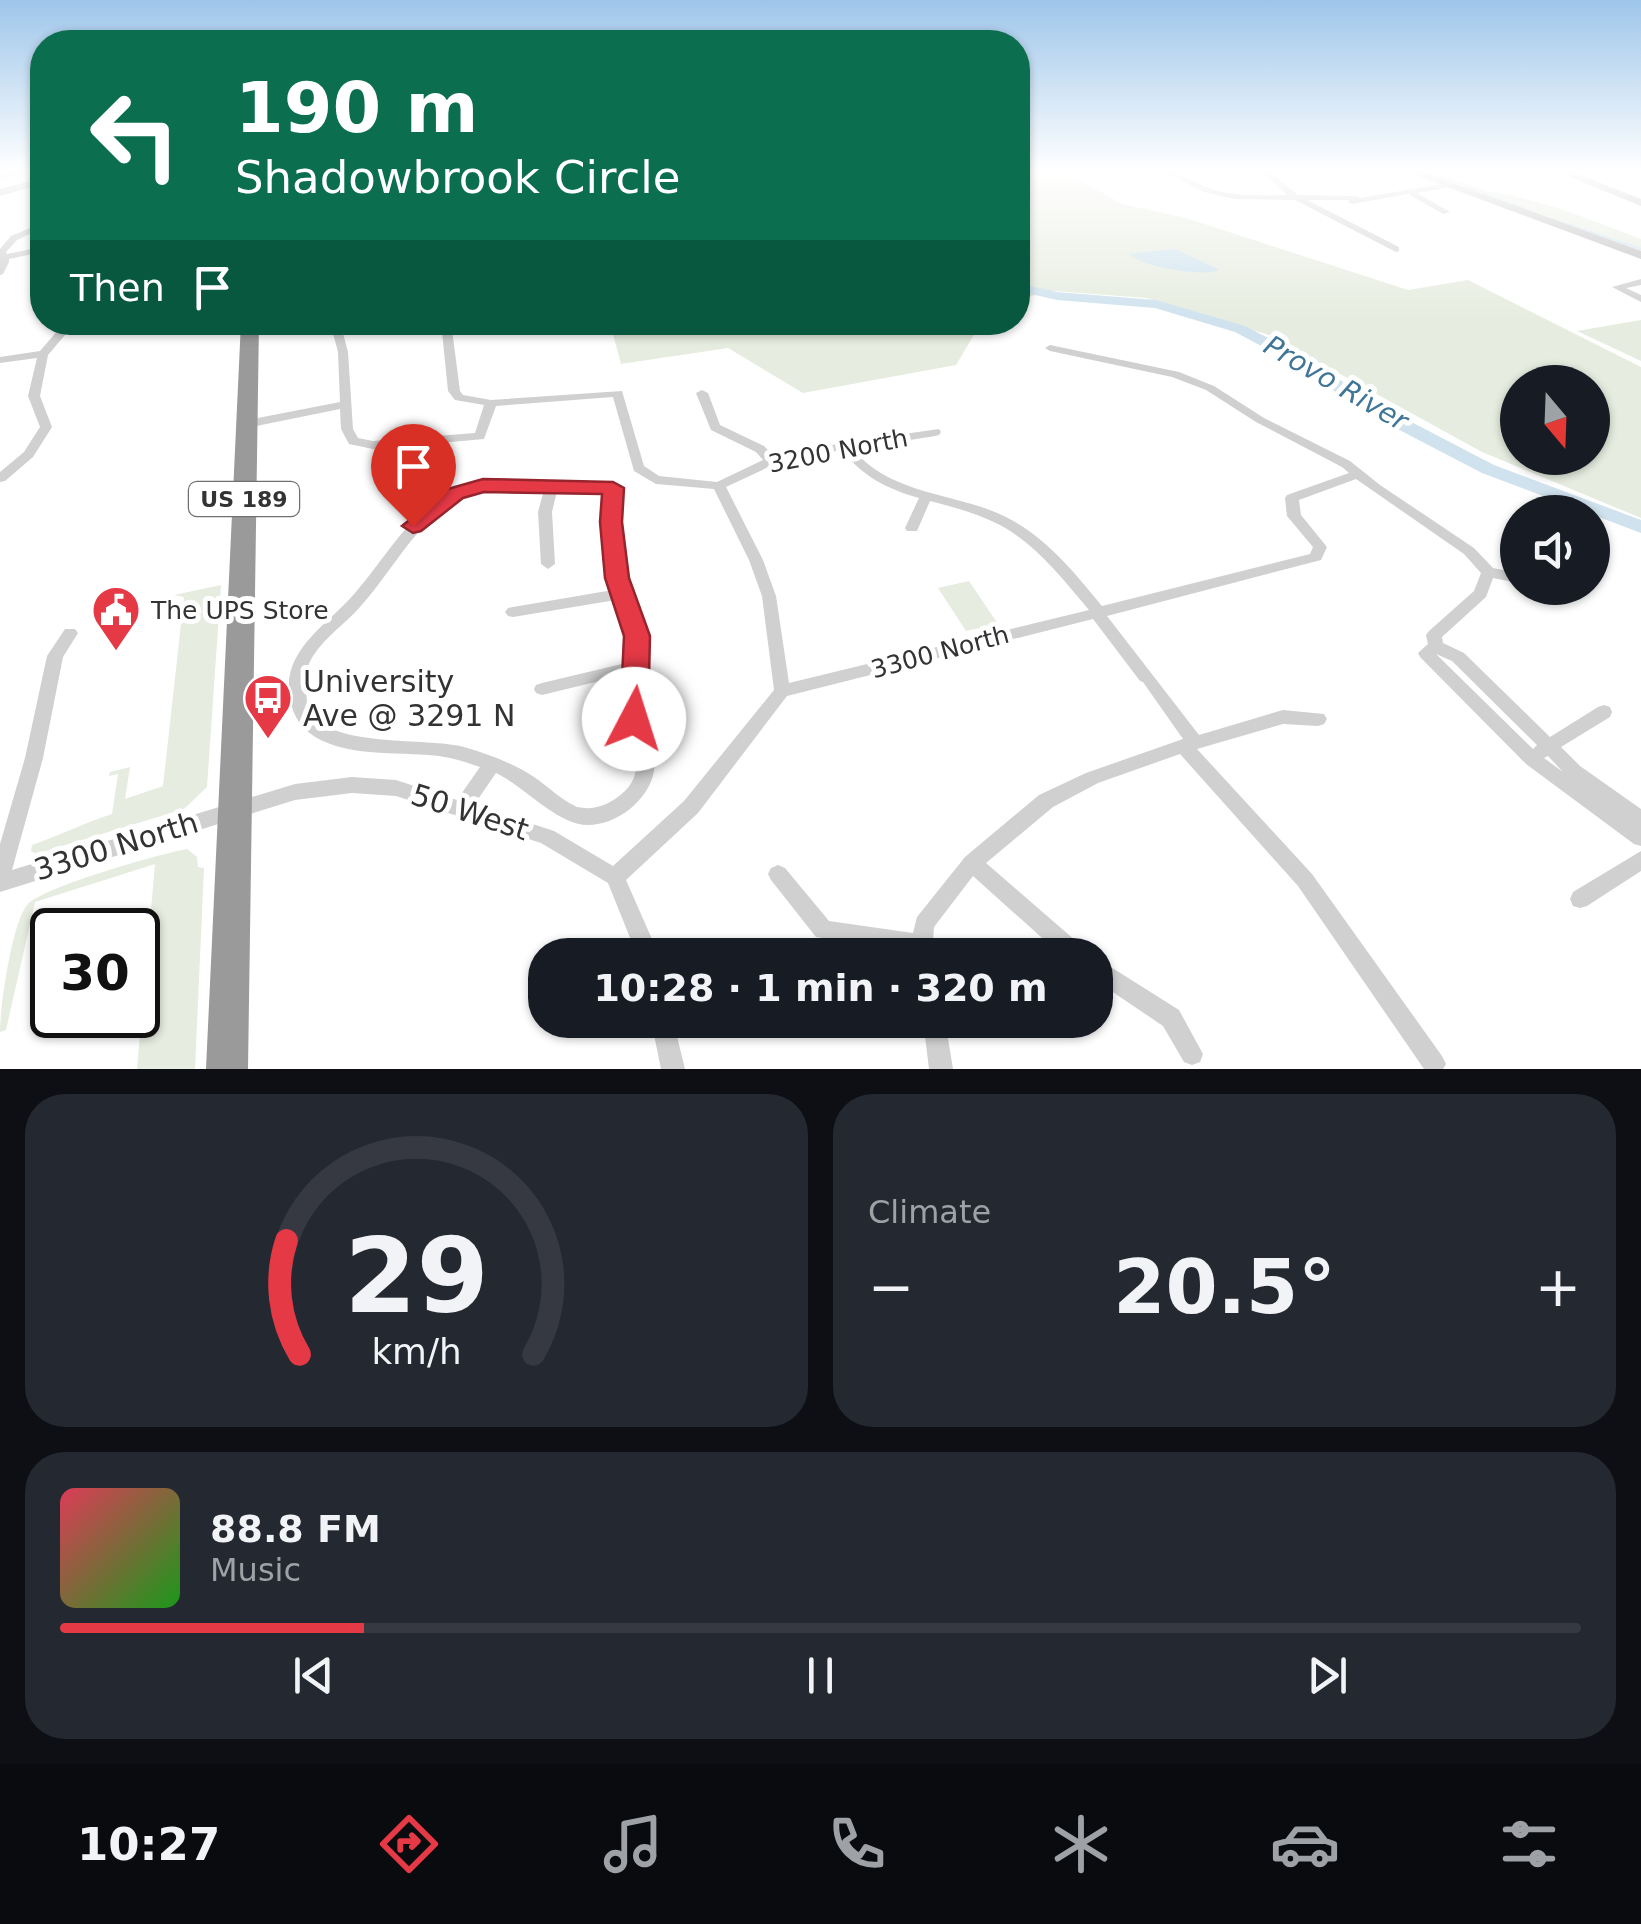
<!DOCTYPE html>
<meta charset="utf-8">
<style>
:root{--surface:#171b24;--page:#242831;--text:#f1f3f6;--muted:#9ea1a6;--line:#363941;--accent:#e63946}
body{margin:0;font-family:"DejaVu Sans",sans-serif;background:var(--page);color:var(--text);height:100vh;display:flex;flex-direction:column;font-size:38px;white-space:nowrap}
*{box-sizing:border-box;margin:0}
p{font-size:32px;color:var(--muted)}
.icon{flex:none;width:55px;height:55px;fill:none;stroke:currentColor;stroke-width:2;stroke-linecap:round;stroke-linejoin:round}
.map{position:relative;height:1069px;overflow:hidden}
.panel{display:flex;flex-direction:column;gap:25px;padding:25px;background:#0d0f14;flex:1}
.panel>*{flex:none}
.top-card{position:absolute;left:30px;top:30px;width:1000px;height:305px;border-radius:40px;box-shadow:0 2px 8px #0004;background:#0b6e4f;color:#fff;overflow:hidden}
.needle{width:65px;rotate:161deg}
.fabs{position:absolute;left:1500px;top:365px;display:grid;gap:20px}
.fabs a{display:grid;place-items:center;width:110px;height:110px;border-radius:50%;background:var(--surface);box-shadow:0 2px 8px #0004;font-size:50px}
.speed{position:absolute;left:30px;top:908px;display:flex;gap:20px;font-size:50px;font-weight:700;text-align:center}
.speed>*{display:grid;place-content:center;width:130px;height:130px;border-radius:50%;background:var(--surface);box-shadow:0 2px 8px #0004;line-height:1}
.speed .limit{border:5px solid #111;border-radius:15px;background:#fff;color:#111}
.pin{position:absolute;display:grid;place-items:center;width:85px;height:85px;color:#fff;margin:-102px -42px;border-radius:50% 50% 50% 0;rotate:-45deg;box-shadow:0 0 10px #0007}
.pin .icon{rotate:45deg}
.me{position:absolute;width:110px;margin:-55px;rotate:5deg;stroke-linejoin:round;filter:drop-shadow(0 0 8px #0008)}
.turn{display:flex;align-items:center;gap:35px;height:210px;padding:0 40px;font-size:45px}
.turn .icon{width:130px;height:130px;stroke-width:2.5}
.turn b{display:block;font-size:70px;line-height:85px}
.then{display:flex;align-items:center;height:95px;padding:0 40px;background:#0003;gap:20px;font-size:38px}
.big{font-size:75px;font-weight:800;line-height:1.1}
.panel .card{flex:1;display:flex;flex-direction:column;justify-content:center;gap:15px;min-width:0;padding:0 35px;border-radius:40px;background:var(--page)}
.panel .dial{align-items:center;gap:0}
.dial svg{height:260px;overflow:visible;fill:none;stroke:var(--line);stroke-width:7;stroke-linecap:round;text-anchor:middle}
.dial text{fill:var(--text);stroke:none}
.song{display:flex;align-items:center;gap:30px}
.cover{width:120px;height:120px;border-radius:15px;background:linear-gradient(135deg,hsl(350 70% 55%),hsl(120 70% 35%))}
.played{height:10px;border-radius:5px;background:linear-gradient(90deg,var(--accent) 20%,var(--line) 20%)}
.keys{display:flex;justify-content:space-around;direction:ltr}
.heat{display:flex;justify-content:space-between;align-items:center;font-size:55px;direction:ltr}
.panel .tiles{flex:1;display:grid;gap:25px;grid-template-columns:1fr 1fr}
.card:last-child{grid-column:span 2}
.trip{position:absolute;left:528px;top:938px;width:585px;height:100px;border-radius:40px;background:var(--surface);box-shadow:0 2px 8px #0004;font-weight:800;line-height:100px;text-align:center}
.tabs{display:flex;height:160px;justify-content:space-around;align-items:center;background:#090b0e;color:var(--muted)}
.tabs .icon{width:70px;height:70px}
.tabs .active{color:var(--accent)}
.tabs b{font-size:45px;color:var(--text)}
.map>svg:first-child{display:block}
</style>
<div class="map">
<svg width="1641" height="1069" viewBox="0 0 1641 1069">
<rect width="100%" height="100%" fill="#fff"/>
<path fill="#e6ecdf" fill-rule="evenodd" d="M1018,172H1066L1122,204L1186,218L1408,290L1468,280L1641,367V518L1482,452L1269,335L1147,298L1054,291L1018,299ZM1518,382H1592V458H1518Z
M1416,172C1447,172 1469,188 1499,193C1548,202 1594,221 1641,239V253Z
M1641,320V361L1577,331Z
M610,323H981L956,365L803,393L728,348L621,364Z
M969,581L998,624L966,631L938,588Z
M221,585L207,787L184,809L36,854L31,851L32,845C60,835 84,823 112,814L118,774L109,776L110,772L130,767L125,799L163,786L184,597L174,595Z
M187,849L197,857L198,867L204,868L195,1069H137L155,864L35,902L6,1030L0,1032C0,1006 12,923 27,905C42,887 160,854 187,849Z"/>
<path fill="#cfe2ee" d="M1175,249L1218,269L1217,271C1197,276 1143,267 1129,254Z"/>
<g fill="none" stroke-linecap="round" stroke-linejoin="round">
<path stroke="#cfe2ee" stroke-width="2.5" d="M1431,172L1532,212
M1551,219L1641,249"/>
<path fill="#cfe2ee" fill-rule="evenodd" d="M1018,283L1057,292L1156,300L1245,326L1309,359L1373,402L1494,465L1641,520V533L1482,473L1361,410L1297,365L1235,332L1155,308L1057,300L1018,291Z"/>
<path fill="#d0d0d0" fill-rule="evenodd" d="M13,172H25L0,180V176Z
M1164,172C1182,172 1195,183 1211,189C1236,197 1261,195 1287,195L1262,172H1270L1298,195L1357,196L1361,198L1447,183L1451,185L1450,187L1417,193L1450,212L1443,214L1408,194L1352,204L1348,202L1349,200H1307L1399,247V251L1396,252L1295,200L1234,199L1204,192Z
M42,223V228L17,240L6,252L7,254L42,247V252L9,259V262L3,274L0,275V249L11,236Z
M1641,279V285L1626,288L1641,295V302L1612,287Z
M65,322H76L48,355L40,396L52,427L33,457L5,481L0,482V472L24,452L40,427L28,396L37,358L0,363V357L40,351Z
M330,322H340L348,352L353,429L358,438L373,441L475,433L484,405L455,400L448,391L441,322H451L460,391L463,395L491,400L622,391L644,466L659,476L717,482L763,460L756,452L711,430L696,393L702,390L708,393L720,425L764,446L774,456L837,444L843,440L848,442L939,429L941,432L939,435L935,436L853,449C891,496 956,492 1006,517C1046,537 1075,573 1102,606L1310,554L1313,547L1287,516L1285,498L1287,495L1349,473L1342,467L1256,422L1206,390L1172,377L1050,351L1045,348L1050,345L1179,372L1214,386L1264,418L1350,461L1380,485L1474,548L1493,568L1518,573V583L1493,578L1486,597L1442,637L1443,643L1464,653L1550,737L1598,707L1604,705L1610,707L1612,712L1610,717L1561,747L1580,766L1641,809V846L1634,844L1526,764L1420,657L1418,653L1428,644L1426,635L1429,631L1474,591L1481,573L1464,554L1356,479L1299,500L1301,515L1327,547L1321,560L1107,616L1199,735L1283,710L1324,714L1327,719L1324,724L1318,726L1283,724L1197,749L1312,874L1442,1056L1446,1064L1443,1069H1424L1298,886L1180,754L1098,783L1053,807L986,863L1084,948L1088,955H1061L973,876L934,927L932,955H910L911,952L816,937L771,880L768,874L771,868L778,865L785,868L829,921L913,933L917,917L965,857L1039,795L1086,773L1183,739L1143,682L1140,681L1093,619L787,696L698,813L626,880L659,955H637L608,883L541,843L396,796L352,793L295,800L0,892V844L25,758L47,656L65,629H75L78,633L63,657L43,758L12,870L295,784L352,777L396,780L457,800L480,767C463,761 446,756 428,755C390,752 331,757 303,727C294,717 290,704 289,692C285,647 330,623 355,593C397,544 412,503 478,482L613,484L619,488C618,523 618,560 628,594C633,609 642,622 645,637C650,662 640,686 642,712C643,732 657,750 654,771C649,800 617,825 588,825C557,825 524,786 496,773L474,805L554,831L613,866L684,801L774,690L762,596L749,560L714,489L656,484L634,471L613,397L496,406L484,439L373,449L349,444L341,429L340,409L247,428L243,427L241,424L243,421L340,402L338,352ZM842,450C862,476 887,489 919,498L905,528L907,531H917L930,501C953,507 976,513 998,524C1035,543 1062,578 1089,610L789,683L776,596L763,560L726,487L775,464L797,458ZM484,489L544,490L538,512L541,564L548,569L555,564L552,512L557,491L606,492V541L613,590L513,607L508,608L505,612L508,616L513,617L616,600L629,636L630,662L542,683L536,685L534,689L536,693L542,695L628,674C626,688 624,701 625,714C628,747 653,774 615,799C603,807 591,810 577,807C561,800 549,787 534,777C513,763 488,754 464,747C425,737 336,748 312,714C307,708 307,700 306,692C304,680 306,667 313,656C325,637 345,624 360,607C402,560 419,510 484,489ZM1436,654L1452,661L1537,745L1533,749ZM1548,756L1563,772L1544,758Z
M1641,851V871L1587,906L1580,908L1573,906L1570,899L1573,892Z
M1095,957L1179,1010L1203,1054L1200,1062L1192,1065L1184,1062L1163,1026L1095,980Z
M651,1020H673L685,1069H661Z
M923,1020H945L953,1069H929Z"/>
<path fill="#bdbdbd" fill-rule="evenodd" d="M1407,172H1422L1641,251V259Z
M1558,172H1573L1641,199V206Z
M42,178V184L0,196V189Z"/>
<path fill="#9a9a9a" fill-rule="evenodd" d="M241,322H259L248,1069H206Z"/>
</g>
<linearGradient id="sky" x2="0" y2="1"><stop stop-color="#9ec6ea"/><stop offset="0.53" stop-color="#fff"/><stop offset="1" stop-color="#fff" stop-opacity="0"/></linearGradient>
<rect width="1641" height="322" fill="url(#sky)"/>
<path fill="#e63946" stroke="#96252e" stroke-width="2.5" d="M483,479L613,482L624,488L622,522L629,578L650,636L648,719L644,727L634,730L624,727L620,719L624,636L605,578L600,522L602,494L484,492L463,498L421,531L413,533L402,526L448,489Z"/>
<defs>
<g id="civic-pin" transform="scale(2.5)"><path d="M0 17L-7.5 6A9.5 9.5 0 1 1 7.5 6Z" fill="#e63946" stroke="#fff"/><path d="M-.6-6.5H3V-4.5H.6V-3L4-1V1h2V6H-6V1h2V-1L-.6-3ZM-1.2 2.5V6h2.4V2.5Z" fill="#fff"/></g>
<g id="bus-pin" transform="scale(2.5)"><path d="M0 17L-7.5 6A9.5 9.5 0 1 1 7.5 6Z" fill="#e63946" stroke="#fff"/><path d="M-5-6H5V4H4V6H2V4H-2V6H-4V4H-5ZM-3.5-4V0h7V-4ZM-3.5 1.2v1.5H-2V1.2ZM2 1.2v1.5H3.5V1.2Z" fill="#fff"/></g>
</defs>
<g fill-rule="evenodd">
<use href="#civic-pin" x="116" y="610"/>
<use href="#bus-pin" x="268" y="698"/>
</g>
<g text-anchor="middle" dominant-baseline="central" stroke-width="10" stroke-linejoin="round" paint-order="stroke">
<rect fill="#fff" stroke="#707070" stroke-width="2.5" x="189" y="482" width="110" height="34" rx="8"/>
<g font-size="22" font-weight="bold" fill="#333">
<text x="244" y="499">US 189</text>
</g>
<g font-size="25" fill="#333" stroke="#fff">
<text transform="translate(838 451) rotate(-11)">3200 North</text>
<text transform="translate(940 652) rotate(-15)">3300 North</text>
</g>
<g font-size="25" fill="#333" stroke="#fff" text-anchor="start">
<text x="151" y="610">The UPS Store</text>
</g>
<g font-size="28" font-style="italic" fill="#3f7597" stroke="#fff">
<text transform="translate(1336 383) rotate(30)">Provo River</text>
</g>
<g font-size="30" fill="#333" stroke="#fff" text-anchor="start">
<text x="303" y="681">University<tspan x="303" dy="34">Ave @ 3291 N</tspan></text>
</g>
<g font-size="30" fill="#333" stroke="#fff">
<text transform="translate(470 812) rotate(18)">50 West</text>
<text transform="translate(116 846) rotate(-17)">3300 North</text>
</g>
</g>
</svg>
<div class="fabs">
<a><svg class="needle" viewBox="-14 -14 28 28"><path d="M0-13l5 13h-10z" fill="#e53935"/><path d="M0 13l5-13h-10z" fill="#9ea1a6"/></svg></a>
<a><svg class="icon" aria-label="sound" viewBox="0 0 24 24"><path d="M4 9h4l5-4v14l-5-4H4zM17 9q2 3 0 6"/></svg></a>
</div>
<div class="speed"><div class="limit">30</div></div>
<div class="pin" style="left:413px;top:526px;background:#d93025"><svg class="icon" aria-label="arrive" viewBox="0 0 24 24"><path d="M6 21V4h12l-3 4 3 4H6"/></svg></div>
<svg class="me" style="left:634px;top:719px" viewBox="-20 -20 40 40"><circle r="19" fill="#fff"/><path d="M0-13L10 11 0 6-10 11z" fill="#e63946"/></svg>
<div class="trip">10:28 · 1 min · 320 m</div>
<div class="top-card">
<div class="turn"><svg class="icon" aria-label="left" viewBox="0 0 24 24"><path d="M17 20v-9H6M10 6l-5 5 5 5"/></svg><div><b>190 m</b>Shadowbrook Circle</div></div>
<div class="then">Then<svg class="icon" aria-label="arrive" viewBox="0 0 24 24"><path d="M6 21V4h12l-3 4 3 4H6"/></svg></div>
</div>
</div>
<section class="panel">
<div class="tiles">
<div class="card dial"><svg viewBox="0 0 100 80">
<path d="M14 69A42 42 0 1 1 86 69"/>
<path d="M14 69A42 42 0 0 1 10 34" stroke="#e63946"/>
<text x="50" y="56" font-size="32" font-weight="700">29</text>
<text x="50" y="72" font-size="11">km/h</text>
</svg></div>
<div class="card"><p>Climate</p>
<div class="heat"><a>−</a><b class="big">20.5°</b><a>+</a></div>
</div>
<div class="card">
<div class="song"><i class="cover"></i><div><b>88.8 FM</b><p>Music</p></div></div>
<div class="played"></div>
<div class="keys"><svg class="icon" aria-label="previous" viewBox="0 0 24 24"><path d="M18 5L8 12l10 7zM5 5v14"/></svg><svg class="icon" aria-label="pause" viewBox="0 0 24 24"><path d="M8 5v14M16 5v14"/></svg><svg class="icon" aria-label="next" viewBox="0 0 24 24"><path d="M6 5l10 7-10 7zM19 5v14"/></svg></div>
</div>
</div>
</section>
<nav class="tabs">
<b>10:27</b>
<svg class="icon active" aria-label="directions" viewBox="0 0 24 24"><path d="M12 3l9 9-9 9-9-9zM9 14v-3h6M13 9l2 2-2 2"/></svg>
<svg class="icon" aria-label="music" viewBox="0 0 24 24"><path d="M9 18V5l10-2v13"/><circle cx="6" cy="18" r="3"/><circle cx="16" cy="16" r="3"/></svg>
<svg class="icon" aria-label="phone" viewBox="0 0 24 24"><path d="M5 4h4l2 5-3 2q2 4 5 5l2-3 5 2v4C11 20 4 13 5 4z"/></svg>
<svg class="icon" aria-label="climate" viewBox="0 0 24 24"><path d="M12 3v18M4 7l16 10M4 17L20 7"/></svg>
<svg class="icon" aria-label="car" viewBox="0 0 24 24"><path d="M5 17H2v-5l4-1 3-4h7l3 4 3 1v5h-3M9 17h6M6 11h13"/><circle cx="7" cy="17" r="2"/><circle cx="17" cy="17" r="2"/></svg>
<svg class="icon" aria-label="filters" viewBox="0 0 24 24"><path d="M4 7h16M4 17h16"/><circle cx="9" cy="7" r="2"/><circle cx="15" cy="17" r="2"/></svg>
</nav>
